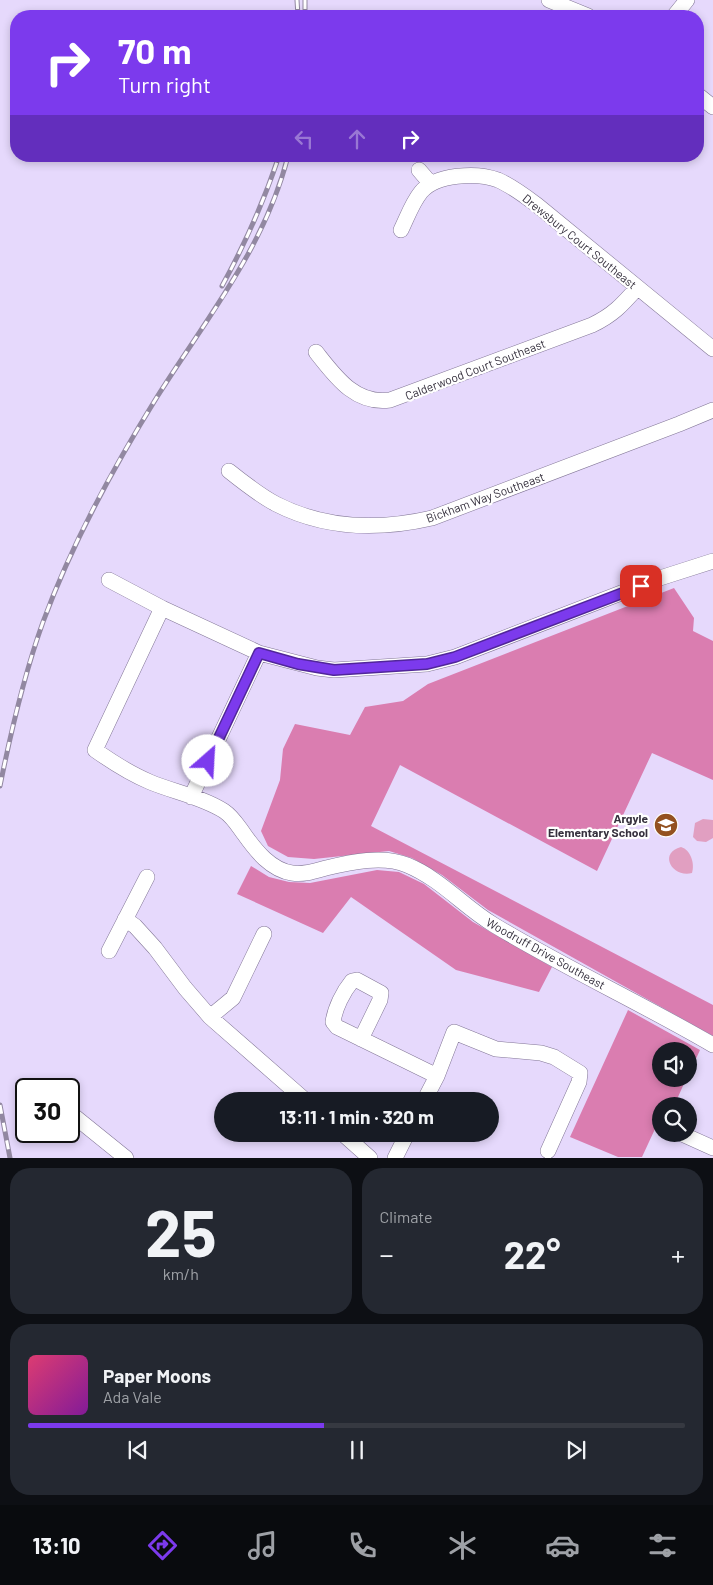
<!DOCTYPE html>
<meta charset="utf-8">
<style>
:root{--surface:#171b24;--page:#242831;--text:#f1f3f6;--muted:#9ea1a6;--line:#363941;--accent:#7c3aed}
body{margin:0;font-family:Barlow,sans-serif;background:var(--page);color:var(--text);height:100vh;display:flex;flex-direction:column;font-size:19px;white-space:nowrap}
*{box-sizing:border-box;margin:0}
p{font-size:16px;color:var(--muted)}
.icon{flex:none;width:28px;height:28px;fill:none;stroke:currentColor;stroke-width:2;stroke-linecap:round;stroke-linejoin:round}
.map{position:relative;height:1158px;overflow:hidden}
.sheet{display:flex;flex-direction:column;gap:10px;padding:10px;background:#0d0f14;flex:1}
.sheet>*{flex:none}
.banner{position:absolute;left:10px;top:10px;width:694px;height:152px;border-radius:20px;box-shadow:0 2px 8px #0003;background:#7c3aed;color:#fff;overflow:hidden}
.tools{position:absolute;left:652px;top:1042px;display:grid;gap:10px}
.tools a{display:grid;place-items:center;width:45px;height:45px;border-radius:50%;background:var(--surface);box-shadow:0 2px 8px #0003;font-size:25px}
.speed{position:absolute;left:15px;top:1078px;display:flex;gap:10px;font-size:25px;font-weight:700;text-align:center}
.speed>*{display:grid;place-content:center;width:65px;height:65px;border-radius:50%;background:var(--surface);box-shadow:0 2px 8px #0003;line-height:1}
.speed .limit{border:2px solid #111;border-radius:8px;background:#fff;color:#111}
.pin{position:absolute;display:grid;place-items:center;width:42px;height:42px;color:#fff;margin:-21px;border-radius:10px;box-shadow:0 2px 8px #0006}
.me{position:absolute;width:55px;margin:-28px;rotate:26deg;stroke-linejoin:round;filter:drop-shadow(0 0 4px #0008)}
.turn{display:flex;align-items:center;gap:18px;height:105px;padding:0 25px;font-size:22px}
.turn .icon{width:65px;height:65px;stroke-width:2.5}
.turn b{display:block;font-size:35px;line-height:42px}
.lanes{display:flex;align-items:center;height:48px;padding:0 25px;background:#0003;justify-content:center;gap:25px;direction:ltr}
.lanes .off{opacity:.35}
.big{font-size:38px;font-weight:700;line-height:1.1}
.sheet .tile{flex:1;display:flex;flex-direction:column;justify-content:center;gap:8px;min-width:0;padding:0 18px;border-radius:20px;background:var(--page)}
.sheet .dial{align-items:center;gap:0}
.dial b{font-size:65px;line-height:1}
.song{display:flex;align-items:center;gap:15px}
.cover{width:60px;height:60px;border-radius:8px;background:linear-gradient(135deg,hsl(340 70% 55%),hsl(290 70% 35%))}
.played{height:5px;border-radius:2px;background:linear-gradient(90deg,var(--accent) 45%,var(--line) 45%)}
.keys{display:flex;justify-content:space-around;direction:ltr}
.heat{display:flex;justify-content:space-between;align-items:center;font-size:28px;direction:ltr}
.sheet .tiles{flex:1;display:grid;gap:10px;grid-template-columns:1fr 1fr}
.tile:last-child{grid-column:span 2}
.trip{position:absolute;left:214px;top:1092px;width:285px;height:50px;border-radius:25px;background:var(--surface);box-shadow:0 2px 8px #0003;font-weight:700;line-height:50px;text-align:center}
.tabs{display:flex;height:80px;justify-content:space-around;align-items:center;background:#090b0e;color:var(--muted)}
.tabs .icon{width:35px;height:35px}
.tabs .on{color:var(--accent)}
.tabs b{font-size:22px;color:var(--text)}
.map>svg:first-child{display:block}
</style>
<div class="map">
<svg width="713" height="1158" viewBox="0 0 713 1158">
<rect width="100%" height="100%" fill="#e6d9fc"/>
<path fill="#e19fc1" d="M703,819L713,820V838L706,842L697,841L693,837L695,823Z
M681,847C691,850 695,864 692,873C672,878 658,853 681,847Z"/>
<path fill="#da7db0" d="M674,588L694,618L693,631L713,641V780L652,753L597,871L400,765L371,826L713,1005V1036L488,910L442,875L412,858L389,851L314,859L288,857L268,846L261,831L280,780L283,749L295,724L350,735L365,707L403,701L428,684Z
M251,866L269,877L289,882L310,883L377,870L399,872L424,884L473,922L552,967L539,992L456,970L351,897L323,933L237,894Z
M628,1010L700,1050L689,1074V1051H661V1079H686L674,1106H661V1116L642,1157H618L570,1137Z"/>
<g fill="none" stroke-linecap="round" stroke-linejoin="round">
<g stroke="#837797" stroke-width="16">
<path id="minor" d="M549,0L588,16
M674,16L687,0
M698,95L713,107
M419,170L431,184
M401,230C407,218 412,203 421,192C436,174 477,172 498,180C512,186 525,196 537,205L713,349
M316,352C335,376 355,405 390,400L592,325C613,315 622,305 637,288
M229,471C244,483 259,495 276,504C325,529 380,530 432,518L679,424L713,410
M713,561L660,578L455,657L427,664L334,670L317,668L259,653L162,608L95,750C112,762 131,774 150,782C174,792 202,797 224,811C233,817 238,826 244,834C256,851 271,870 292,873C304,875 315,871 326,868C351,862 383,855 407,865C441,879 464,907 494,925C565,968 641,1003 713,1045
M109,580L162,608
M191,797L259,653
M125,919L135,926L155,948L185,988L210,1017L306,1101
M109,951L147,877
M210,1017L233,998L264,934
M361,1039L380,1000L381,993L357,980L352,981C343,992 335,1008 333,1022L337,1027L437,1076
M424,1101L437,1076L454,1032L496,1049L541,1053L554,1057L580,1073L579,1082L548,1151
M69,1112L126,1158
M343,1134L370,1158
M682,1134L713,1148
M395,1158L407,1134"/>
</g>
<use href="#minor" stroke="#fff" stroke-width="15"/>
<g stroke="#9288a1" stroke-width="5">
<path id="rail" d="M297,0L298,16
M305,0V16
M222,286C245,244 264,201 279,156
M0,786C11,731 24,675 43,622C72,543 113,468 157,397C206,319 265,247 288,156
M0,1105L10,1158"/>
</g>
<use href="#rail" stroke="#fff" stroke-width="3" stroke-dasharray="9" stroke-linecap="butt"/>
</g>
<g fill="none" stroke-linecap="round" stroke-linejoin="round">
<g stroke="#51269a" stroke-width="12">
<path id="route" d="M208,761L259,653L298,664L334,670L427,664L455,657L641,586"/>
</g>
<use href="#route" stroke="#7c3aed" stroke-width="9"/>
</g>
<defs>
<g id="school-disc" transform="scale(1.25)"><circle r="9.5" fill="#935120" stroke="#fff"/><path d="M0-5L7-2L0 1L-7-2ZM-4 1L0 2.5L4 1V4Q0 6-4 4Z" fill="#fff"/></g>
</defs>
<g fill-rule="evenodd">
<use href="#school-disc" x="666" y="825"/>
</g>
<g text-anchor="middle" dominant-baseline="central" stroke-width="4.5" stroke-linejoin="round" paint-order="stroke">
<g font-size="12" fill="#35303d" stroke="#fff">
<text transform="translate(580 241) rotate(39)">Drewsbury Court Southeast</text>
<text transform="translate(475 369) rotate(-21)">Calderwood Court Southeast</text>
<text transform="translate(485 497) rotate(-20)">Bickham Way Southeast</text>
<text transform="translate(546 953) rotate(29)">Woodruff Drive Southeast</text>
</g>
<g font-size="12" font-weight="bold" fill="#35303d" stroke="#fff" text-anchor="end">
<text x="648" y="818">Argyle<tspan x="648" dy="14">Elementary School</tspan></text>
</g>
</g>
</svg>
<div class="tools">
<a><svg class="icon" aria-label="sound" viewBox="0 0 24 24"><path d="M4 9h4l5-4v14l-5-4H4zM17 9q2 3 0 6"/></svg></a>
<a><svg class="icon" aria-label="search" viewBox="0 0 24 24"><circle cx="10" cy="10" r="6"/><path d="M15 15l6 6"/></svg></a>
</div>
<div class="speed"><div class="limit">30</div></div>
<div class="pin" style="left:641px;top:586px;background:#d93025"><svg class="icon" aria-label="arrive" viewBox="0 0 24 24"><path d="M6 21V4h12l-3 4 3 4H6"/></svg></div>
<svg class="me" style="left:208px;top:761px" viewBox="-20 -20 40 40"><circle r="19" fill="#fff"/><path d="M0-13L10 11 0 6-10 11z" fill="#7c3aed"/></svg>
<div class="trip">13:11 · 1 min · 320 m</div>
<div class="banner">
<div class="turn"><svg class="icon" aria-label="right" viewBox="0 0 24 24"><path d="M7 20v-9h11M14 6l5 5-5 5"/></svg><div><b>70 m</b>Turn right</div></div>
<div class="lanes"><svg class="icon off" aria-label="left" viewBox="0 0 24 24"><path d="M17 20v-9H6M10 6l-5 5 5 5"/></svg><svg class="icon off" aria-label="ahead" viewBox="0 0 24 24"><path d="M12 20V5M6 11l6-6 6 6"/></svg><svg class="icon" aria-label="right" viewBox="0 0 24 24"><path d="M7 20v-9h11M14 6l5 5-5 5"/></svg></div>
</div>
</div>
<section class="sheet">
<div class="tiles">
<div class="tile dial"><b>25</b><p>km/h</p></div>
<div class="tile"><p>Climate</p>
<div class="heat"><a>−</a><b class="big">22°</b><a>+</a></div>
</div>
<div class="tile">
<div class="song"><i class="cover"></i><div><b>Paper Moons</b><p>Ada Vale</p></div></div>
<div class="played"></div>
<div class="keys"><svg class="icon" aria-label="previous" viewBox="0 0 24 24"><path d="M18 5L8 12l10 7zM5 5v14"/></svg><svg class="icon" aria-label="pause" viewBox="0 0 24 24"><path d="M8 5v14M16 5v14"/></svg><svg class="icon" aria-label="next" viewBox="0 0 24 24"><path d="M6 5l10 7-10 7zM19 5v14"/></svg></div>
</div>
</div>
</section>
<nav class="tabs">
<b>13:10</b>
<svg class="icon on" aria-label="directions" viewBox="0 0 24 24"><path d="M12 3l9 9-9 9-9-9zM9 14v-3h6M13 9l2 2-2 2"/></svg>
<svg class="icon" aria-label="music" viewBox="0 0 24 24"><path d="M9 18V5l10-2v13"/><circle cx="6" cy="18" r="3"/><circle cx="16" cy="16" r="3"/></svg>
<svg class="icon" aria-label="phone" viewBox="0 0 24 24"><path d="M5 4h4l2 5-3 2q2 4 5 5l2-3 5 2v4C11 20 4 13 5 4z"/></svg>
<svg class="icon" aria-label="climate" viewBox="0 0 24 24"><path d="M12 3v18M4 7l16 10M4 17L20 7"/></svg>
<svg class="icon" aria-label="car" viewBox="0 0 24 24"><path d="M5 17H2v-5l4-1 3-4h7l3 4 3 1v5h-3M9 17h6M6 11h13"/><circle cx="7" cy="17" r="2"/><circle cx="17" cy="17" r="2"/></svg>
<svg class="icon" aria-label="filters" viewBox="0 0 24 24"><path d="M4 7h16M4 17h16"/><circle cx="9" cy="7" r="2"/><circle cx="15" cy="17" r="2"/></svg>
</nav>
